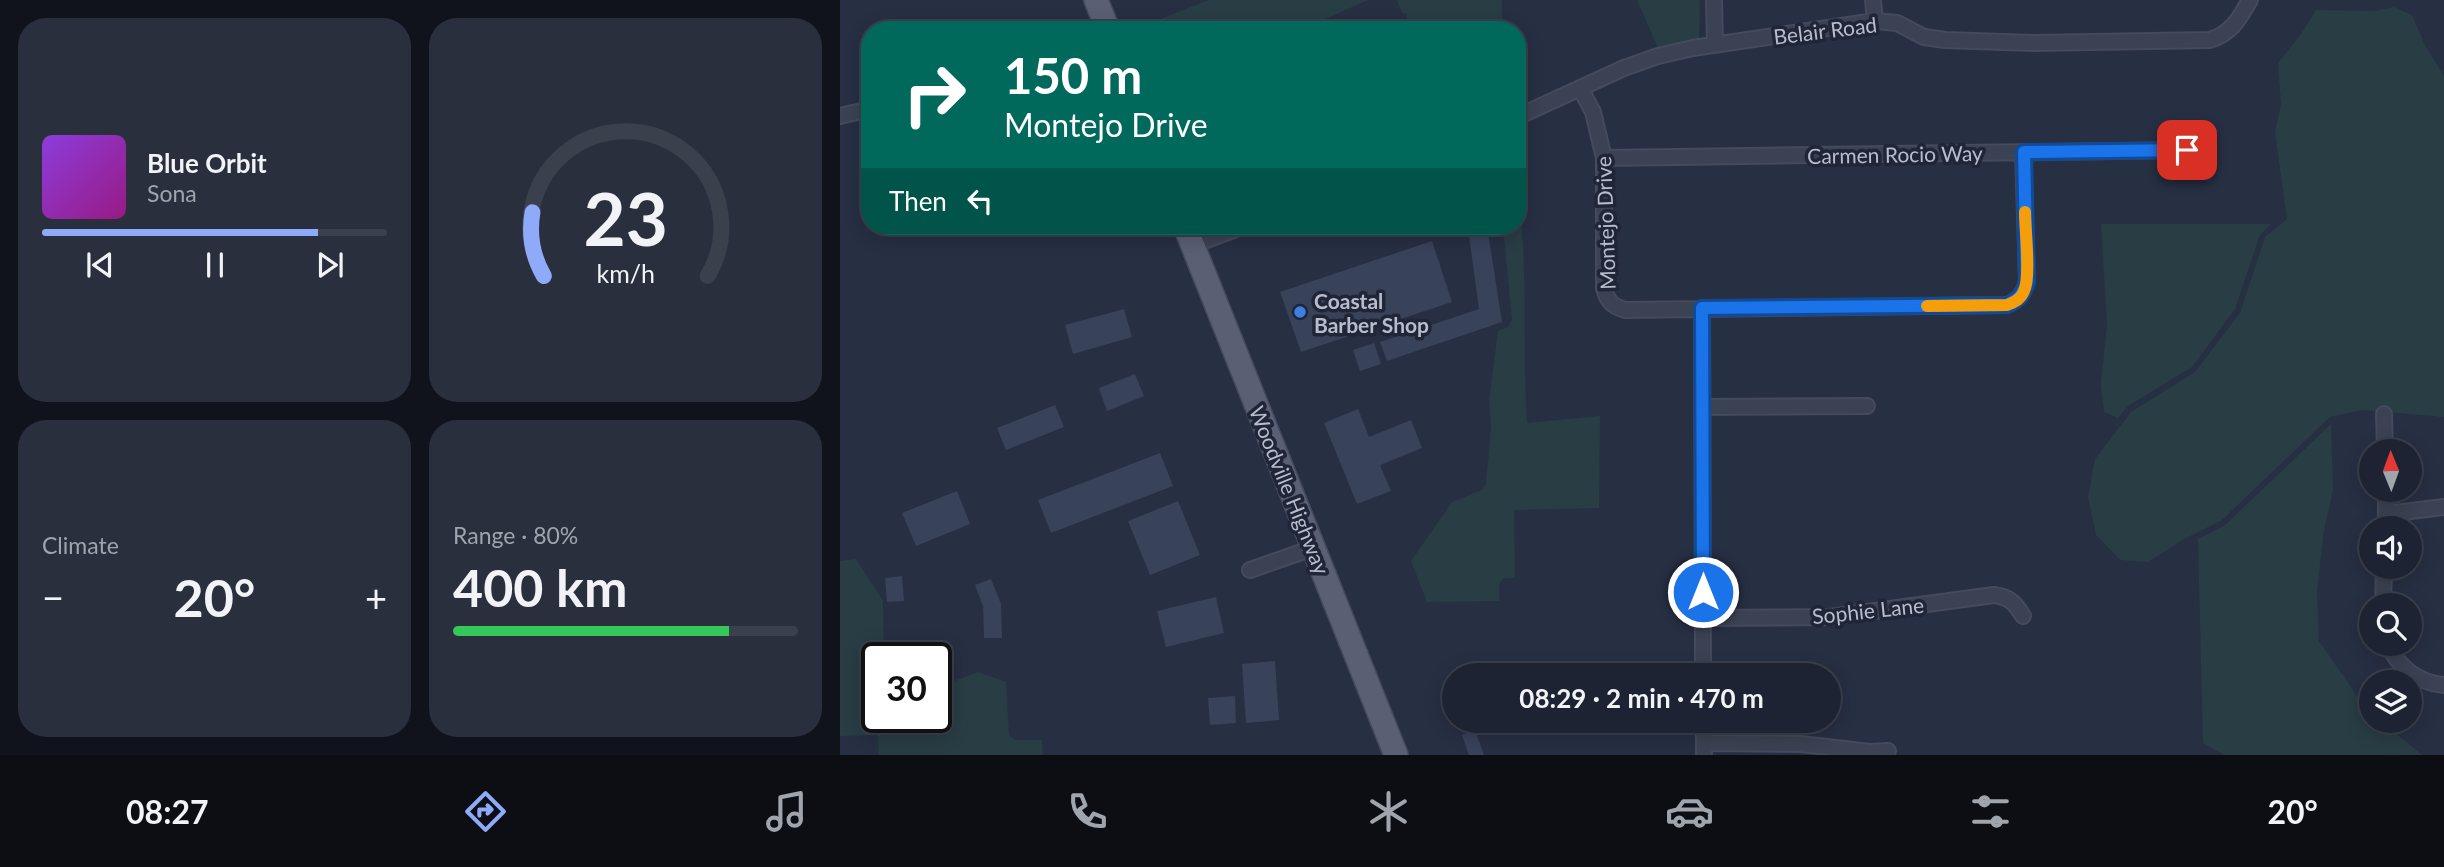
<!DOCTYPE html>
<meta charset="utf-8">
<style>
:root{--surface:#1d2332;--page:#2a2f3e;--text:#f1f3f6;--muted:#a0a4ac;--line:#3b404d;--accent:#90aafa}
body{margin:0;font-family:Lato,sans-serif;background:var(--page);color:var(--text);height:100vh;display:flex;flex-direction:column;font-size:26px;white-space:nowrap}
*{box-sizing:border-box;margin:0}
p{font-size:23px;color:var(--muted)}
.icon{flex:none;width:38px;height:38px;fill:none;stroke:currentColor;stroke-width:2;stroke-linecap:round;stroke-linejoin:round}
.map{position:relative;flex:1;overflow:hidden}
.drawer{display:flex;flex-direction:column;gap:18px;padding:18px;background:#10131c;width:840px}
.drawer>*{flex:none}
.top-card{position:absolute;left:21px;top:21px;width:665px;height:214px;border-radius:28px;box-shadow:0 4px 18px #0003,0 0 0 2px var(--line);background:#00695c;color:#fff;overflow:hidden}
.needle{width:46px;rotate:359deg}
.tools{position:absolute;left:1519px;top:439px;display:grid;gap:14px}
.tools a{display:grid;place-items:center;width:63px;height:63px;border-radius:50%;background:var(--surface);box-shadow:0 4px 18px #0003,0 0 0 2px var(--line);font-size:35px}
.speed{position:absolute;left:21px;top:642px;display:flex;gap:14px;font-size:35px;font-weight:700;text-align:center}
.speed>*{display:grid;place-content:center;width:91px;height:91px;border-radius:50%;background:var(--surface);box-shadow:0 4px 18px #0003,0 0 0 2px var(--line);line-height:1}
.speed .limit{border:4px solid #111;border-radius:10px;background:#fff;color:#111}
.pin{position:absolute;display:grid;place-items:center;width:60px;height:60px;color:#fff;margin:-30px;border-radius:14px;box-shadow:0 4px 10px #0006}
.me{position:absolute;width:77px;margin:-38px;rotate:0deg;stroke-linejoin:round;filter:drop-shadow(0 0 5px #0008)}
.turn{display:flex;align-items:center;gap:24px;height:147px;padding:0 28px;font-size:32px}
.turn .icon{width:91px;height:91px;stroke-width:2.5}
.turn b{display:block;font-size:49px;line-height:60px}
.then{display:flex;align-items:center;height:66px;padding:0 28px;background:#0003;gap:14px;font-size:26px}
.big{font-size:52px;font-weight:700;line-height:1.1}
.drawer .tile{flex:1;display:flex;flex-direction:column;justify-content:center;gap:10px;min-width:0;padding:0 24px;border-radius:28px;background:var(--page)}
.drawer .dial{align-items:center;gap:0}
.dial svg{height:182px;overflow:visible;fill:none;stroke:var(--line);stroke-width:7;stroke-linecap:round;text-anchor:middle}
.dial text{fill:var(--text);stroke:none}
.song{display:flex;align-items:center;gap:21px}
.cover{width:84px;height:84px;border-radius:10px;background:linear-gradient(135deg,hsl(270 70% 55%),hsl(310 70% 35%))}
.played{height:7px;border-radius:4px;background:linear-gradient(90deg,var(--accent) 80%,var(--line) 80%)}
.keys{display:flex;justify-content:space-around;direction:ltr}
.heat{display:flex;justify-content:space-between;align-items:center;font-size:38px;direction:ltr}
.charge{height:10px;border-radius:5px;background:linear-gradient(90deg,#34c759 80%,var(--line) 0)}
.drawer .tiles{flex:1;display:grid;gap:18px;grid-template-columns:repeat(2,1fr)}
.trip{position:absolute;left:602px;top:663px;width:399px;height:70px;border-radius:35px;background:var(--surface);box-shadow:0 4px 18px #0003,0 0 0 2px var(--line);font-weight:700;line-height:70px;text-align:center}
.menu{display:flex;height:112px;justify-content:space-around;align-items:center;background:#0c0e14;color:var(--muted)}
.menu .icon{width:49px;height:49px}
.menu .on{color:var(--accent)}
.menu b{font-size:32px;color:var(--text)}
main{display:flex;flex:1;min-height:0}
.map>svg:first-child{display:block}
</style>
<main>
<section class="drawer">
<div class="tiles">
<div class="tile">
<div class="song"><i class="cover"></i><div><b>Blue Orbit</b><p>Sona</p></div></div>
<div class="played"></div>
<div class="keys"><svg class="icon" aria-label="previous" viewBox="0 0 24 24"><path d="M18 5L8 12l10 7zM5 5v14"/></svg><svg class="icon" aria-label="pause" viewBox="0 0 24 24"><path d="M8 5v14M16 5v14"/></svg><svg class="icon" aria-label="next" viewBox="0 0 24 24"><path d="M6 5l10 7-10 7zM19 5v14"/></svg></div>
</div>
<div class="tile dial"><svg viewBox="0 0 100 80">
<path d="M14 69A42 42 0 1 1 86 69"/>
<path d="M14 69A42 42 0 0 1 9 41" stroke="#90aafa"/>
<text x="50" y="56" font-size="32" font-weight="700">23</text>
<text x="50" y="72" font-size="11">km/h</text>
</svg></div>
<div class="tile"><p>Climate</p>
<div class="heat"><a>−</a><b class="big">20°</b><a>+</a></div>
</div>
<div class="tile"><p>Range · 80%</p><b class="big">400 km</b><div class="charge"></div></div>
</div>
</section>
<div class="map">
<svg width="1604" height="755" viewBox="0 0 1604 755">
<rect width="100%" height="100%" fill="#272f43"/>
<path fill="#293d44" d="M369,0H528L461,30H292Z
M557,0H662V30H570L566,13H562Z
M797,0H860L859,39L818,48Z
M1554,7L1572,15L1585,45L1604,76V417L1523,410L1490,417L1382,520L1344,539L1308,562L1280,560L1256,535L1248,497L1255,459L1291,412L1355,372L1400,313L1425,237L1447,219L1435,132L1441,104L1438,63L1461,34L1476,10L1534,11Z
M677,185C689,263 682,344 687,423L760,416L759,508L674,510L675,578H664L659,584V601L587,602L571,561L612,502L642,490L646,484L651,428L649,401L658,331L668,327L672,320L663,226H677Z
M1261,224H1431L1420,235L1395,309L1352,367L1288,406L1278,418L1264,412L1261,384L1267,325Z
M1491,424L1493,489L1483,536L1477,593L1479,641L1524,706L1531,712V721H1541L1582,755H1384L1363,743L1358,539L1384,526Z
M16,559L43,601L44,658H37V718H96V688L138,672L166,682L169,735L175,740H202L203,755H39L38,735L0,736V561Z"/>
<path fill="#384259" d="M647,226L662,322L547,361L540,342L639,309L628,228Z
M592,241L612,302L461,352L440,292Z
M284,309L292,337L233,354L225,325Z
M534,343L541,364L520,371L513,350Z
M295,374L304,396L267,411L259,388Z
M215,405L224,427L166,450L157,428Z
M518,409L529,437L571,420L582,448L540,465L551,491L517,504L484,423Z
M320,453L333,486L211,533L198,500Z
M117,491L130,524L76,546L62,513Z
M338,501L360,555L310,575L288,521Z
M62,576L64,601L47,602L45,578Z
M151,579L161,604L162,638H144L143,606L135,585Z
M376,597L384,633L326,647L317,611Z
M435,661L439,720L406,723L402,664Z
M395,696L396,723L370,725L368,698Z
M635,730L644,755H629L622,735Z"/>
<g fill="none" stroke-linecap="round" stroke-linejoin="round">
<g stroke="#454a5c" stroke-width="18">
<path id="street" d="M874,0L875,45
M1033,0L1035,21
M246,30L265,22
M740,88L753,112L764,158V288C767,301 772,306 785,310L1167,305C1179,300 1183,294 1187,282L1183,152
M0,116L30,109
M677,117L784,68L818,56L853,48L1035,21L1057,23L1084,37L1105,40L1193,43L1370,40C1392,33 1399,19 1410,0
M764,158L1347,150
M353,245L404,226
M862,308L863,676
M862,407L1027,406
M1544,414L1545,452
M1547,514L1604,507
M1546,528V490
M410,570L473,548
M1543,606L1544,567
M863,618L990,617L1154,595C1170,597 1175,603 1183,616
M1548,644C1558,667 1578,683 1604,685
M864,721V755
M864,743L961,744L1030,752L1048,751"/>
</g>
<g stroke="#454a5c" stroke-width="26">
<path id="primary" d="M256,0L268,30
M345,226L556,755"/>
</g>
<use href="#street" stroke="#3b4253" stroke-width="14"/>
<use href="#primary" stroke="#596073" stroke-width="23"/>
</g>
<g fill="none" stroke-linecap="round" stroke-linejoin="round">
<g stroke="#114b97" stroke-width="18">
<path id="route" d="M863,592L862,308L1167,305C1179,300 1183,294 1187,282L1184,152L1347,150"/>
</g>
<use href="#route" stroke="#1a73e8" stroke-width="12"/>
<path stroke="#f59e0b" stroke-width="12" d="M1087,306L1167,305C1175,302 1181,299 1184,291C1191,276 1185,231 1185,212"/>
</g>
<circle fill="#3f7fe0" stroke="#202638" stroke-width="2.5" cx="460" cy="312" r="7"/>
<g text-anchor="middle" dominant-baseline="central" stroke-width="7" stroke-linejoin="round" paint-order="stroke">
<g font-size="21" fill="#b8bdcd" stroke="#202638">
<text transform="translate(985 30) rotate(-7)">Belair Road</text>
<text transform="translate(1055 154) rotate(-1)">Carmen Rocio Way</text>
<text transform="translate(765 223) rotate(-92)">Montejo Drive</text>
<text transform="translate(450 490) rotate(68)">Woodville Highway</text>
<text transform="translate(1028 610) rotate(-6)">Sophie Lane</text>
</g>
<g font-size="21" font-weight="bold" fill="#b8bdcd" stroke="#202638" text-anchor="start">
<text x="474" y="300">Coastal<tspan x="474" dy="24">Barber Shop</tspan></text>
</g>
</g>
</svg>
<div class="tools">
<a><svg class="needle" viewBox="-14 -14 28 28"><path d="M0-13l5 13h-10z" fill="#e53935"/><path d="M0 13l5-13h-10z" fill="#a0a4ac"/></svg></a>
<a><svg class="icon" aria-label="sound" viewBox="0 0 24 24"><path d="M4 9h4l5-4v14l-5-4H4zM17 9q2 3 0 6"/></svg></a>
<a><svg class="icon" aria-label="search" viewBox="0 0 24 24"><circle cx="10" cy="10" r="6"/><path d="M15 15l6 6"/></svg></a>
<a><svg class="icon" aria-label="layers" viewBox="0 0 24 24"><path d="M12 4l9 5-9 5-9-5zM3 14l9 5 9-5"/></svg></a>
</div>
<div class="speed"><div class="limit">30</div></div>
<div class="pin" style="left:1347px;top:150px;background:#d93025"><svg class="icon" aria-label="arrive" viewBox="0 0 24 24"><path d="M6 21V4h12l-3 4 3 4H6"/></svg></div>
<svg class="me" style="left:863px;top:592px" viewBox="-20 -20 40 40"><circle r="17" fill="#1a73e8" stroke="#fff" stroke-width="3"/><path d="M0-11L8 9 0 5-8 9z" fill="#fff"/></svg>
<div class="trip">08:29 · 2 min · 470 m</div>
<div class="top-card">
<div class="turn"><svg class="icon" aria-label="right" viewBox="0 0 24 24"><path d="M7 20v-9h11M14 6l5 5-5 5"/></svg><div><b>150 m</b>Montejo Drive</div></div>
<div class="then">Then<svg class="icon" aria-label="left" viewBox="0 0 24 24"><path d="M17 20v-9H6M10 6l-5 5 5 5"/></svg></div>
</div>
</div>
</main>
<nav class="menu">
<b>08:27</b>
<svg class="icon on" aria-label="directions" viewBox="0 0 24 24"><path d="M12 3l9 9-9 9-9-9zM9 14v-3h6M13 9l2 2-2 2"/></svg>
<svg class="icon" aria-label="music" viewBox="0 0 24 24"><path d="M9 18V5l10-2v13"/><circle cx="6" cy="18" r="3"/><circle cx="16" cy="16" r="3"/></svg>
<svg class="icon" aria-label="phone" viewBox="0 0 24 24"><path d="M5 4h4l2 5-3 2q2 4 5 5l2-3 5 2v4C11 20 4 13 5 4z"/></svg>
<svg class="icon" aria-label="climate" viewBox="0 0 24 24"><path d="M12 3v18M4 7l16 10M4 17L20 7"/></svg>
<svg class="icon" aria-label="car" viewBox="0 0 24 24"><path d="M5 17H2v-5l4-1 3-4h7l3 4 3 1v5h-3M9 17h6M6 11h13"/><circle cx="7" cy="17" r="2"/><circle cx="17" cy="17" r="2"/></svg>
<svg class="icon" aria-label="filters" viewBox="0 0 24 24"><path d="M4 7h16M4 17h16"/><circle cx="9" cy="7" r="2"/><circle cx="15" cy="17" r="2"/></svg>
<b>20°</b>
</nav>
